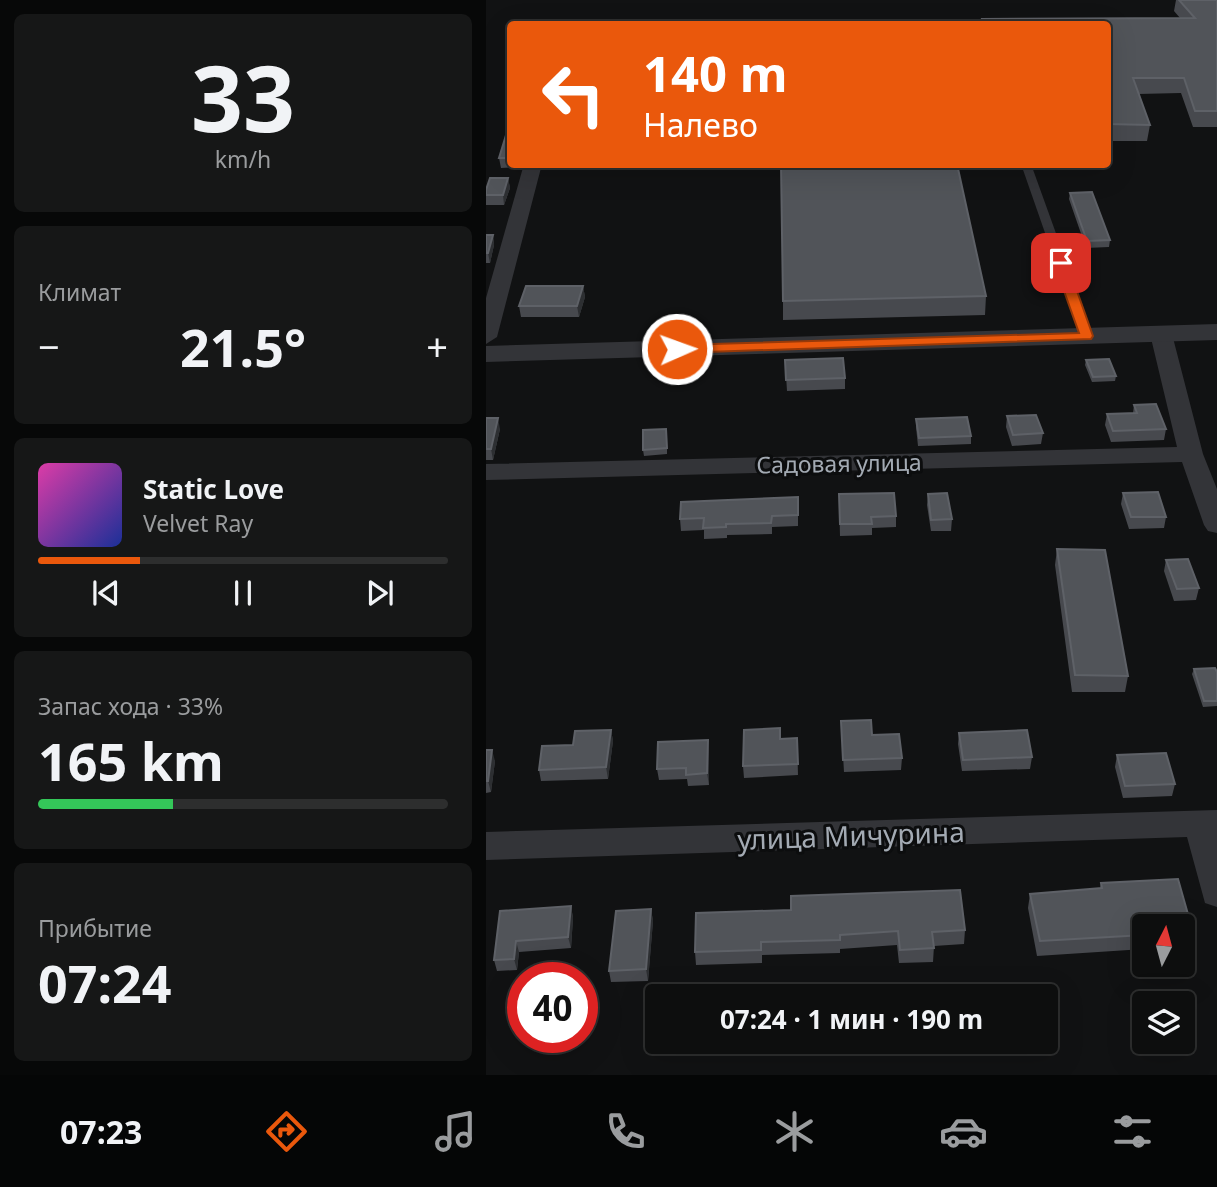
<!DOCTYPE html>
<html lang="ru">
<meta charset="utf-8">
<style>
:root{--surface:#0d0e0e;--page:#161717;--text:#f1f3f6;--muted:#9a9c9e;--line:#2d2e2e;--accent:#ea580c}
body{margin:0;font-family:"Noto Sans",sans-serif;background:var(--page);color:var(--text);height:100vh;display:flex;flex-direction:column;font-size:26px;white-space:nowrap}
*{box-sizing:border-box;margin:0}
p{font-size:23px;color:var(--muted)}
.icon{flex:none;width:38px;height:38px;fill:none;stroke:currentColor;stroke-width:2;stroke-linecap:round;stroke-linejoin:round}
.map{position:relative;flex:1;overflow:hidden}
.details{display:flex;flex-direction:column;gap:14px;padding:14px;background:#070808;width:486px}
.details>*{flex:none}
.banner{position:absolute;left:21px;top:21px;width:604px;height:147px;border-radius:7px;box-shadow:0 7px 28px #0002,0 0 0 2px var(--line);background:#ea580c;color:#fff;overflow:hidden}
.needle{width:46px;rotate:6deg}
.fabs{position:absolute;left:646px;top:914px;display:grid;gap:14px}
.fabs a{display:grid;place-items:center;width:63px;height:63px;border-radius:7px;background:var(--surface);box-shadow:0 7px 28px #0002,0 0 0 2px var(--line);font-size:35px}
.speed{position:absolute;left:21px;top:962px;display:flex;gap:14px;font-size:35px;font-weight:700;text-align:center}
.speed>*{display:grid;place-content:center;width:91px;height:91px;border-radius:50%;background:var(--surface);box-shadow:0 7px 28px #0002,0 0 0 2px var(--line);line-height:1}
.speed .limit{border:10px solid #d22;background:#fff;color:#111}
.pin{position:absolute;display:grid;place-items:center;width:60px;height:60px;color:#fff;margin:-30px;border-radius:14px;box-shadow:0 4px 10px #0006}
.me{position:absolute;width:77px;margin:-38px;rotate:88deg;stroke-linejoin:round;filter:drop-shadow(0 0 5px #0008)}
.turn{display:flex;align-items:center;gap:24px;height:147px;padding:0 21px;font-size:32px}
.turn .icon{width:91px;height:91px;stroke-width:2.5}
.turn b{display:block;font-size:49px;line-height:60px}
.big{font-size:52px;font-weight:700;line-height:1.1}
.details .tile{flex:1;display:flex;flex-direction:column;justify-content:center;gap:10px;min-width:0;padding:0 24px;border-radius:10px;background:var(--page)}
.details .dial{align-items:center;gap:0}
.dial b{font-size:91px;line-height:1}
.song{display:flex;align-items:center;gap:21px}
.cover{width:84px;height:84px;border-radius:10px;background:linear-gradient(135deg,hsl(320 70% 55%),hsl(230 70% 35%))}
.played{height:7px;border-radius:4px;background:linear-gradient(90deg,var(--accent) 25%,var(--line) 25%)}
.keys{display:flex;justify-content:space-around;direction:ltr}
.heat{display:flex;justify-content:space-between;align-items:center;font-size:38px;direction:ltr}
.charge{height:10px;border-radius:5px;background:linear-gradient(90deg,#34c759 33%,var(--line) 0)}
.trip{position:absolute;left:159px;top:984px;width:413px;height:70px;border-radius:7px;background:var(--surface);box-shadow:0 7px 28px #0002,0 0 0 2px var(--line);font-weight:700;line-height:70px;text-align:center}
.tabs{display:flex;height:112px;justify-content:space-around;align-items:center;background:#050606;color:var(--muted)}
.tabs .icon{width:49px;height:49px}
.tabs .current{color:var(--accent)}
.tabs b{font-size:32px;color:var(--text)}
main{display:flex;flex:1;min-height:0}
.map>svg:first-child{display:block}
</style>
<main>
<section class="details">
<div class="tile dial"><b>33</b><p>km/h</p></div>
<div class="tile"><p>Климат</p>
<div class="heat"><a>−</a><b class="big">21.5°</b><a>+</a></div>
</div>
<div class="tile">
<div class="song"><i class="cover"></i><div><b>Static Love</b><p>Velvet Ray</p></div></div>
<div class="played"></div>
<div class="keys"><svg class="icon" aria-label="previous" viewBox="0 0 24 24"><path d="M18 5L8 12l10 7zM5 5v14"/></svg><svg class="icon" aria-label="pause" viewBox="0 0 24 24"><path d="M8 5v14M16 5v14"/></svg><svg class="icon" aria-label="next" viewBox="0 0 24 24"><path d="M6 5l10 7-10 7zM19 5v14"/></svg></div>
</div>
<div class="tile"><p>Запас хода · 33%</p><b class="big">165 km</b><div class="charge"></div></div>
<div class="tile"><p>Прибытие</p><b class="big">07:24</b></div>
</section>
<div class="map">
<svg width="731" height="1075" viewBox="0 0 731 1075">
<rect width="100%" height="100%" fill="#111213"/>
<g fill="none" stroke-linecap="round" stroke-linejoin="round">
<path fill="#333438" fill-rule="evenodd" d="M535,164H545L607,336L605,338L601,339L595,336Z"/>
<path fill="#333438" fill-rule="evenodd" d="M38,164H56L11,337L0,344V298Z
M675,327L686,334L717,454L731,489V533L722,531L718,525L696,462L0,480V464L691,447L664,334Z
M731,810V907L719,903L701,837L0,860V832Z"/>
<path fill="#333438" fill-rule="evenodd" d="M731,324V340L0,362V346Z"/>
</g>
<path fill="#47494e" d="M690,0H731V127H707L695,93L652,94L664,125L661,141H621V24H495L496,19L694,18L688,11Z
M24,122V164H36L34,167L15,168L13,158Z
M22,178L24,188L18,205H0V190Z
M584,193L624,240L623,247L600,248L583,199Z
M0,235H7L8,245L4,263H0Z
M97,286L99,297L93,317H35L33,306Z
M500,296L499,315L297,320V301Z
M299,360L359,378V389L301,391Z
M600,360L630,376L629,381L606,382L599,365Z
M648,405L680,429L678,440L625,442L619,425L621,414L647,413Z
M521,416L557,433L555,444L526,446L520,427Z
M0,418L14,429L7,460H0Z
M430,419L485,436V444L432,446L430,427Z
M181,434V454L158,456L157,450Z
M637,493L680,517L678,528L643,529L635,504Z
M353,494L410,516V527L386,528V535L354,536Z
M442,494L466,519L465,531H445L441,505Z
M312,497V526L286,527V534L241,535V538L218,539V530L195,531L194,519Z
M571,549L642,676L639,692H586L569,565Z
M680,560L713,588L710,600L688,601L678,571Z
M708,669L731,672V706L717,707L706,674Z
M355,721L386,735L416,758L415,770L358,772Z
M125,730L127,741L122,779L55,781L53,770L87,745Z
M473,733L546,757L544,769L476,771L472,744Z
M311,738L312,775L258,778L257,766L294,739Z
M0,750L9,761L5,792L0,793Z
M223,751V785L202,786L201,779L173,780L171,769Z
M631,755L689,784L686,796L637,798L629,767Z
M692,879L707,932L703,946L696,947V926H658V949L551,956L542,908L544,894L614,888L615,883Z
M85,906L87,918L85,948L33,952L31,970L11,971L8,960L14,911Z
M165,909L167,921L162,981L125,982L123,971Z
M210,913L479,930L478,944L448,946L447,962L413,963L411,945L354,949V953L276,955V963L210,965L209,952Z"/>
<path fill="#2d2f32" d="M22,178L24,188L18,205L17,195Z
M7,235L8,245L4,263L2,253Z
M97,286L99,297L93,317L91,306Z
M12,418L14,429L7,460L5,449Z
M125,730L127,741L122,779L120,767Z
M222,740L223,751V785L221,773Z
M6,750L9,761L5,792L2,781Z
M85,906L87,918L85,948L82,937Z
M165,909L167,921L162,981L160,969Z
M30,941L33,952L31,970L28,959Z"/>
<path fill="#515459" stroke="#5e6167" stroke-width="2" d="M693,0H731V111H709L698,78H647L664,125L621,124V24H497L496,19L709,18Z
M24,122V158H13Z
M295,164H471L500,296L297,301Z
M4,178H22L17,195H0V190Z
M606,192L624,240L601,241L584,193Z
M0,235H7L2,253H0Z
M40,286H97L91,306H33Z
M357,358L359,378L300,380L299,360Z
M623,359L630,376L607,377L600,360Z
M670,404L680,429L627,431L621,414L651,413L648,405Z
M550,415L557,433L527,435L521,416Z
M481,417L485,436L433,438L430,419Z
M0,418H12L5,449H0Z
M180,429L181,448L157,450V430Z
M672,492L680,517H645L637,493Z
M408,493L410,516L385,517L386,524H354L353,494Z
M461,493L466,519L445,520L442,494Z
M312,497V515L286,516L285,523L240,524V527L217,528L218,518L194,519L195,502Z
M571,549L619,550L642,676L589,675Z
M702,559L713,588L691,589L680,560Z
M729,668L731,672V701H718L708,669Z
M385,720L386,735L413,734L416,758L357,760L355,721Z
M294,728V739L311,738L312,764L257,766L258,730Z
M125,730L120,767L53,770L56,746L87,745L89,731Z
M541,730L546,757L477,760L473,733Z
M222,740L221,773L200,775V768L171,769L172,742Z
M0,750H6L2,781H0Z
M680,753L689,784L639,786L631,755Z
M692,879L707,932H696V926H658V935L554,941L544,894L616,888L615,883Z
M474,890L479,930L446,932L448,948L414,950L412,931L354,935V940L275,942V950L209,952L210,913L305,910V896Z
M85,906L82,937L30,941L28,959L8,960L14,911Z
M165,909L160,969L123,971L130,911Z"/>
<path fill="#ea580c" stroke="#983908" stroke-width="2" d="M570,260L581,263L607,336L605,339L191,353L184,349L191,345L593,333L568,263Z"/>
<g text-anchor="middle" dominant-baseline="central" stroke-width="6" stroke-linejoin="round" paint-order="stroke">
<g font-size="23" fill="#a3aab3" stroke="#0c0d0e">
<text transform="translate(353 463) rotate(-1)">Садовая улица</text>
</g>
<g font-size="28" fill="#a3aab3" stroke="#0c0d0e">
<text transform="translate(365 835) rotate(-2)">улица Мичурина</text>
</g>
</g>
</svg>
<div class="fabs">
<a><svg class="needle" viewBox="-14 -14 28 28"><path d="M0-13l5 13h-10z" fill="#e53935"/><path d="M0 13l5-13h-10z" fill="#9a9c9e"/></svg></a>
<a><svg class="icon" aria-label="layers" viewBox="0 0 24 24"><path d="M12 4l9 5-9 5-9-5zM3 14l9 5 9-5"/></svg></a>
</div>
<div class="speed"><div class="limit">40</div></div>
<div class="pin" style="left:575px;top:263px;background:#d93025"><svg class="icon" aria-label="arrive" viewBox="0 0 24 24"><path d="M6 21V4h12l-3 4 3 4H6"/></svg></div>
<svg class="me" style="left:191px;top:349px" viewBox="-20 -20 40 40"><circle r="17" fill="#ea580c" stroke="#fff" stroke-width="3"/><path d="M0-11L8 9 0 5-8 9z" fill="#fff"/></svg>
<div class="trip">07:24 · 1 мин · 190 m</div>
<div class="banner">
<div class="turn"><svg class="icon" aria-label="left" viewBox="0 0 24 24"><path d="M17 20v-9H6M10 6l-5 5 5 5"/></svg><div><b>140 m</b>Налево</div></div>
</div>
</div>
</main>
<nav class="tabs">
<b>07:23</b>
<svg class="icon current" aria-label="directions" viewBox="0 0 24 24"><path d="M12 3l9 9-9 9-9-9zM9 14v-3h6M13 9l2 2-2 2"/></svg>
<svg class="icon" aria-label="music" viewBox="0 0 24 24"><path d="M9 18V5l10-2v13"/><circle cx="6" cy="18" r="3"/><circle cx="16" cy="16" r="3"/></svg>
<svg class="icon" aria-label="phone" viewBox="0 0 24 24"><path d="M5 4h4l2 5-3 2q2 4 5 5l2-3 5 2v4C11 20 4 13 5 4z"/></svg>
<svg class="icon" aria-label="climate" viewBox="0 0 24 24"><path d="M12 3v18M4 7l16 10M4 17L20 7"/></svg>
<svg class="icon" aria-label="car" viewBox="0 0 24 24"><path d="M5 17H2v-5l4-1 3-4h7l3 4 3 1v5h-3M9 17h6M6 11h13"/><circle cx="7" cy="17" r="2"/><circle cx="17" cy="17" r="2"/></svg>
<svg class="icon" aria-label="filters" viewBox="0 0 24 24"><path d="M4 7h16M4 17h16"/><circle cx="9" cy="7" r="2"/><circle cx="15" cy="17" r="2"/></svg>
</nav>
